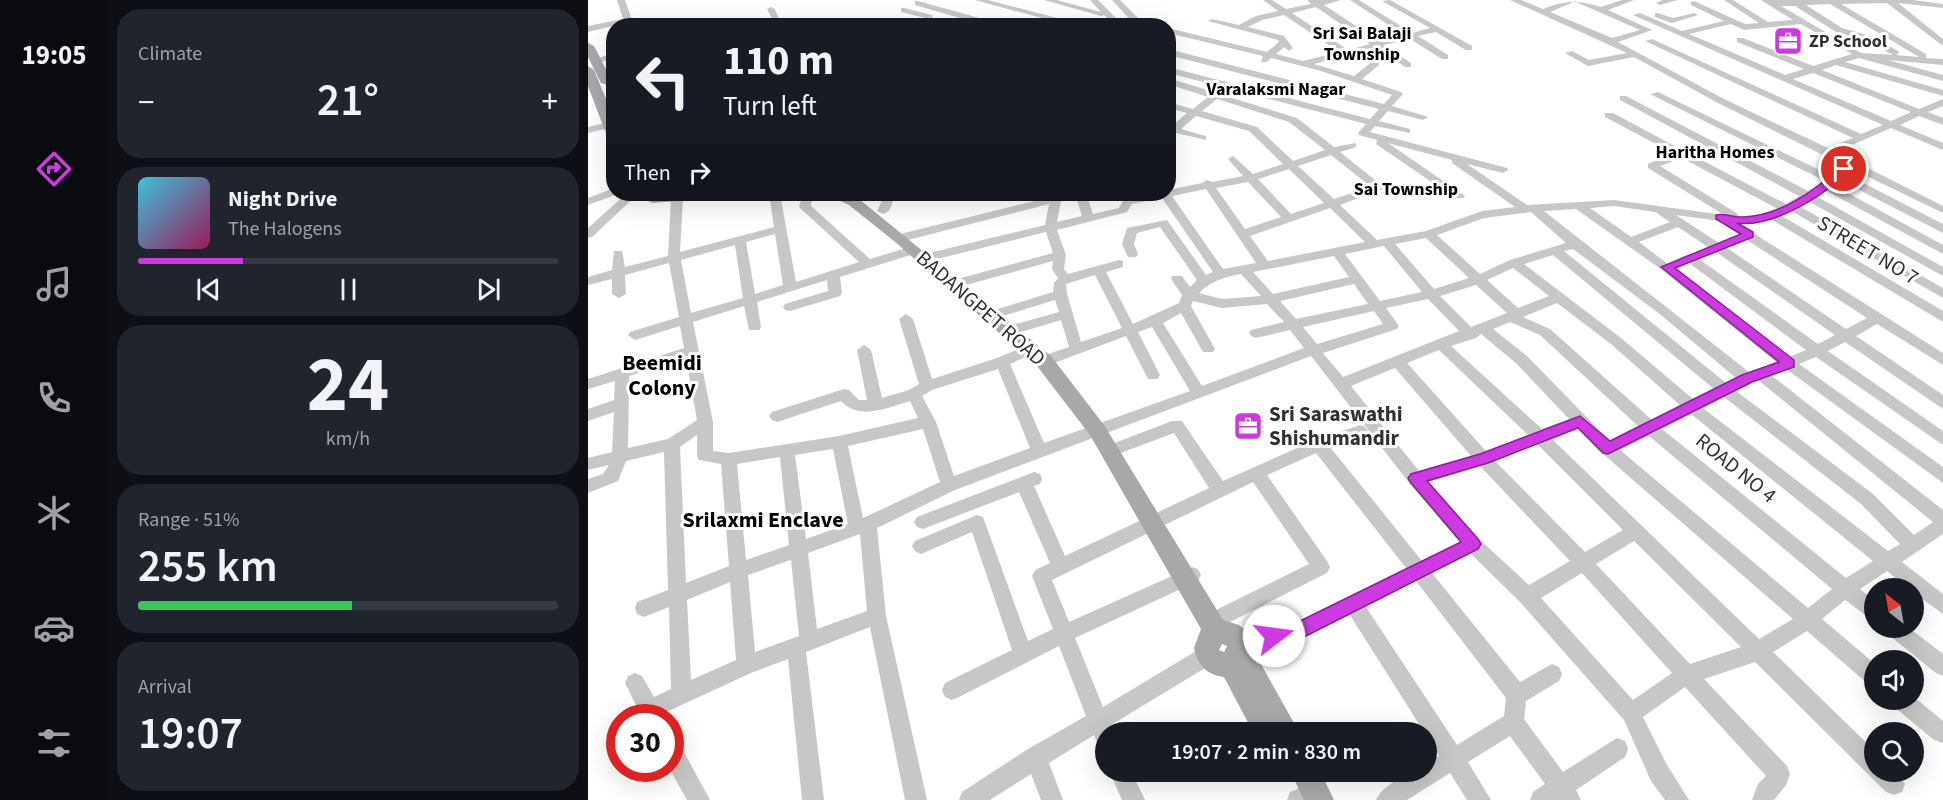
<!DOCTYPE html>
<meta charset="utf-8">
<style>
:root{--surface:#171b24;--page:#20242c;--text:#f1f3f6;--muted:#9ea1a6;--line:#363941;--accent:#ce39e1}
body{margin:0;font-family:"Source Sans 3",sans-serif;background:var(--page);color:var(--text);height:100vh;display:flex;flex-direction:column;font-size:22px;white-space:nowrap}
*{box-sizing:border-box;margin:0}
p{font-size:20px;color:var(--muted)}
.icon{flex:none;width:33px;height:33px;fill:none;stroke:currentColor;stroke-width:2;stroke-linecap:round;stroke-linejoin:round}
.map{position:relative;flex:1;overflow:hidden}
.sheet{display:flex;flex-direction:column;gap:9px;padding:9px;background:#0d0f14;width:480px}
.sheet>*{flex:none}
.guide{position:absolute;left:18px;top:18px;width:570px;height:183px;border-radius:24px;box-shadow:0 6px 24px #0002;background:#171b24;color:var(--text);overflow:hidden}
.needle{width:39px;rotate:329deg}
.controls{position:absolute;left:1276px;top:578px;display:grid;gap:12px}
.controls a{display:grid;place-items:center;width:60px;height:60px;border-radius:50%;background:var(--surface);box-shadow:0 6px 24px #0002;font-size:30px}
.speed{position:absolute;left:18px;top:704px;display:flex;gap:12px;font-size:30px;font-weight:700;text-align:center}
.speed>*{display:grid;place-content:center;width:78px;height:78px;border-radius:50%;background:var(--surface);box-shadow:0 6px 24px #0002;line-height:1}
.speed .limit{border:9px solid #d22;background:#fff;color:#111}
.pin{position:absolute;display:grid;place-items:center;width:51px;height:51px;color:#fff;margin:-26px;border:3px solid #fff;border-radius:50%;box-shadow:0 2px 6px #0007}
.me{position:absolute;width:66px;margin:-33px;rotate:75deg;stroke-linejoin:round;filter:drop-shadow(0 0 4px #0008)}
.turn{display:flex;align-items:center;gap:21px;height:126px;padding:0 18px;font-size:27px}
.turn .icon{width:78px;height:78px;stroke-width:2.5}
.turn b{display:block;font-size:42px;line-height:51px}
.then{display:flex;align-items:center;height:57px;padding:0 18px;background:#0003;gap:12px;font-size:22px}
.big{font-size:45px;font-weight:600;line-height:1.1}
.sheet .widget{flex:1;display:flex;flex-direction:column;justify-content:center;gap:9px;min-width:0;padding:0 21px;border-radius:24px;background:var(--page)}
.sheet .dial{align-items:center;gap:0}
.dial b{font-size:78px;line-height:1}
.song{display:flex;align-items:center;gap:18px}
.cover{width:72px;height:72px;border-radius:9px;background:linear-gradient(135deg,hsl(190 70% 55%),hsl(330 70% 35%))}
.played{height:6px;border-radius:3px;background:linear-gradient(90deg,var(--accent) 25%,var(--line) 25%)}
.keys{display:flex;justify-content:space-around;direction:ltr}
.heat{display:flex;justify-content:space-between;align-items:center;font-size:33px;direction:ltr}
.charge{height:9px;border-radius:4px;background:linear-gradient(90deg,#34c759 51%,var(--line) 0)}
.trip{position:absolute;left:507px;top:722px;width:342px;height:60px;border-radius:30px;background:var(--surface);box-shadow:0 6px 24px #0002;font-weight:600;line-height:60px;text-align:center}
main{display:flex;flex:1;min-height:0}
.dock{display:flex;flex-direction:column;width:108px;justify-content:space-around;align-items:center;background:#090b0e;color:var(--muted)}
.dock .icon{width:42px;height:42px}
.dock .selected{color:var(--accent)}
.dock b{font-size:27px;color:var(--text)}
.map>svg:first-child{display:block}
</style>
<main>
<nav class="dock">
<b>19:05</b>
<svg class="icon selected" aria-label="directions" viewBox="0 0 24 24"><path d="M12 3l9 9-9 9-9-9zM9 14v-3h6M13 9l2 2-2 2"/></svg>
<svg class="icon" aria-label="music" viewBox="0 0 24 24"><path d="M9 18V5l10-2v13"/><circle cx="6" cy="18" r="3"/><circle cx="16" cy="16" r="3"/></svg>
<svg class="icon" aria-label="phone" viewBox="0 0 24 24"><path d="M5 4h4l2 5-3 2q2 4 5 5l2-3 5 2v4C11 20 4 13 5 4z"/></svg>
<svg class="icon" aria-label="climate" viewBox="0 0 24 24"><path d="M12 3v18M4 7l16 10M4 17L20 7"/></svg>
<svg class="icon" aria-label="car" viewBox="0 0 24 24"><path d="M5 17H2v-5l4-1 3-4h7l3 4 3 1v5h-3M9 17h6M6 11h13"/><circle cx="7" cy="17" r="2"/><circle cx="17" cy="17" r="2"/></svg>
<svg class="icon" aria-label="filters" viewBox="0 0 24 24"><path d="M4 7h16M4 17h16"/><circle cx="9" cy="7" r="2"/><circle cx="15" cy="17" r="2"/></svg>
</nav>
<section class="sheet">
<div class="widget"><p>Climate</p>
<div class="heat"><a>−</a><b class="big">21°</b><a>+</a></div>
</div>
<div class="widget">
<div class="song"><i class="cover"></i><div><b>Night Drive</b><p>The Halogens</p></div></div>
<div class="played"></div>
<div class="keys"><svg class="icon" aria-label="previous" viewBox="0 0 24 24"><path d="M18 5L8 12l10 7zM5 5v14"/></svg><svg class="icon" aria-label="pause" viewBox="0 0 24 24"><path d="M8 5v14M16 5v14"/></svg><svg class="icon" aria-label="next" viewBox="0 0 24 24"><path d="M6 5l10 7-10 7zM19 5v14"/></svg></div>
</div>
<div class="widget dial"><b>24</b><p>km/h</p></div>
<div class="widget"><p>Range · 51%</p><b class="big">255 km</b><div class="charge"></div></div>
<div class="widget"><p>Arrival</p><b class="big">19:07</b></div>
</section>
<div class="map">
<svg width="1355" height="800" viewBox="0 0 1355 800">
<rect width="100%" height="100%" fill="#fff"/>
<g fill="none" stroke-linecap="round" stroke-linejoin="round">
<path fill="#c7c7c7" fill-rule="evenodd" d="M29,0H37L46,26H38L37,23L0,32V26L35,19Z
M387,0H400L499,26H483Z
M456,0H469L513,12L502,0H510L536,26H527L516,15L513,16Z
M524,0H532L554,22L563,26H548Z
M675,0H684L698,9L723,4L719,0H753L736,5L791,41L816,35L762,0H771L824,33L842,28L794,1L802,0L884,46V50H878L848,32L830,36L860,55V59H854L822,39L796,45L823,63V67H817L788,47L726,64L766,76L785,61H791V65L774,79L813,92L815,94L804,106L840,117L835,120L800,111L791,121L822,129V133L787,126L782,132L919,168L920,170L915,173L879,164L939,205L1026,200L1136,215L1060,168V164L1085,153L1017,117V113H1025L1094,150L1104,149L1105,151L1102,154L1198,204L1211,196L1032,100V96H1038L1220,191L1237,181L1062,94L1070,92L1244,176L1251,168V163L1130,103L1046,57L1000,66L977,53L984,51L1001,60L1039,53L922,0H933L955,9C977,0 991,0 1013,7L1034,0H1046L1020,10L1064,30L1030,42L1136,99L1240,148L1265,138L1057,41L1064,39L1273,134L1295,125L1045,15L1052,13L1094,31L1136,21L1103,5L1102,3L1106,1L1157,24L1171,23L1136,0H1145L1180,22L1205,20L1173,0H1325L1355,4V8L1310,3L1355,39V46L1299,3L1253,4L1338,54V58L1355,59V65L1300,60L1355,75V81L1271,58L1257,62L1355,90V96L1248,65L1234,70L1331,109L1355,99V106L1340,112L1355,118V125L1331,116L1312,125L1355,143V150L1303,128L1248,152L1355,206V213L1262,168L1258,174L1355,224V233L1252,180L1245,185L1355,245V254L1237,190L1228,196L1355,267V276L1220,201L1211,206L1355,288V298L1203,211L1194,216L1355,311V322L1184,220L1151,224L1355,353V365L1289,324L1268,336L1355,395V409L1257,342L1240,351L1355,431V445L1228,357L1211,364L1355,467V483L1198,369L1183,375L1355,510V534L1314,562L1355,594V614L1326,593V588H1320L1299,571L1272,589L1287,601V622L1257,600L1234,619L1287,664V687L1280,684L1219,631L1185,652L1287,751V771H1308L1317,784L1314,792L1306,795L1298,792L1167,662L1116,679L1199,766L1202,774L1198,785L1186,800H1164L1170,784L1178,776L1097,687L1055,717L1079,765L1101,800H1077L1063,781L1036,720L932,602L883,554L844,573L932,682L964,664L971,667L974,674L971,681L938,701L936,719L975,772L1029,738L1037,741L1040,749L1037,757L988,790L993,800H942L945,792L957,784L922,736L880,762L903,800H879L862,773L819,800H788C795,784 822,771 838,771V763L851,756L838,732H836L762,615L704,643L651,650L644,648L641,641L644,634L651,632L702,625L818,568L728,453L679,475L739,561L742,567L739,573L630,628L623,631L616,628L614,622L616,616L721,564L665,482L464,580L481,622L604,567L610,569L613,575L610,581L487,638L515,707L613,648L620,646L627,648L630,655L627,662L523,725L525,732H518V750L511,747L506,735L461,763L475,800H453L443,774L402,800H371L374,792L440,749L498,716L471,646L371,697L364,700L357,697L354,690L357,683L424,650L384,532L333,554L327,551L324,546L327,541L389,515L395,517L440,641L465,629L444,576L447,570L462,563L431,492L335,529L329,527L326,522L329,517L446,472L452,474L454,479L452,484L446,486L477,556L621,488L586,433L530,454L524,452L522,448L524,444L584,421H594L635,481L725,441L772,425L777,427L780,431L777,435L742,447L834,561L872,542L822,484L723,356L367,490L289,528L298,616L339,800H317L282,627L218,652L236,800H214L200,659L163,673L74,714L75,717H54L37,683L40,676L47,673L54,676L66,697L83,689L81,607L56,617L49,614L47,608L49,602L80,590L76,452L38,461L30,481L0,493V479L15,474L21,465L0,470V458L24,452L26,412L0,421V409L26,400L27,381L0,389V379L96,348L92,326L47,340L40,335L42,332L91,317L81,263L37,275L38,294L31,298L24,294V279L0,285V277L24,270L26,251H34L37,267L80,256L83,198L87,194H98L95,198L92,252L186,227L181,194H192L208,282L271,262L213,209L211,207L215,194H225L223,206L282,259L325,246L329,247V253L252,277L254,293L252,296L202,311L197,310L195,307L197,304L240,291L239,280L169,302L173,327L171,330H161L156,306L105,322L125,422V451L141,453L251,436L330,418L322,401C298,408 272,421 253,401L189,422L184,420L181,416L184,412L256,389L261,390L271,400H279L269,350L276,345L283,350L294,398L321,390L331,384L311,319L318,314L325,319L344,379L409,358L438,346H448L450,349L448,352L422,364L456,443L602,391L564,327L550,332L572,375L570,379H560L538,336L461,365H451L449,361L451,357L481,347L473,320L433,332L426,327L428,324L471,312L467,300L415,316L408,312L410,309L465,292L466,283L470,278L464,269L465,261L378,285L372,281L373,278L465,253L458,232L349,259L343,255L345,252L457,225L461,204L312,242L306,238L308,235L463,197L464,194H514L513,196L500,199L505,214L531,208L536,199L562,194H580V190L614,183L619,180L624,182L655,176L640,159L645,156L665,174L695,164L661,131L608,116L593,129L618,136V140L580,131V125L584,126L599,113L580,108V102L605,109L620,97L580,84V78L626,92L635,90L634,95L709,118L746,147L768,143V147L752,152L797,188L752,205L789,240L838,231L894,211L927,207L864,163V160L800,143L877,196L875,198H867L788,144L789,140L771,135L770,133L778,124L580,73V67L782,119L791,109L580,55V49L796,104L804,95L733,71L683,58L679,62H673L675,56L580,33V28L679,52L691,42L690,40L620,21L624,19L651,25L668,16L690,11ZM988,1V2L1052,30L1024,38L962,12ZM1242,4L1331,57L1308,55L1311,53L1310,51L1286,37L1254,28L1218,5ZM1193,6H1207L1248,32L1280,41L1305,55L1273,53ZM728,7L782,44L760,50L704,13ZM696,15L751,52L715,61L688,54L696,47L701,51L705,48L696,36L660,27L674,20ZM1143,24L1156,30L1213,24L1264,54L1225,66L1155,38H1149V42L1216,69L1197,75L1101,34ZM1225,73L1323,112L1303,121L1205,79ZM629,99L701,122L737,150L705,161L669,127L614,111ZM743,155L783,187L746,199L710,166ZM1094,158L1190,209L1183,213L1151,217L1150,214L1072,166ZM701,169L736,203L703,214L670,179ZM660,182L693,217L657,229L628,188ZM618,189L668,263L635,269L584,196ZM488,197L494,216L469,222L473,201ZM574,198L625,272L618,275L579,220L539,228L534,244L540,257H548L550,254L546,244L549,233L572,227L609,280L602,287L594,276H584L583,279L594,295L591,303L545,324L518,272L535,267V261L531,260L480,274L476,269L478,255L469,230L539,212L544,204ZM1026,206L1067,212L1082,222L1043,237L1002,208ZM742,208L777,242L680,261L662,236ZM988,209L1074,270L1188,362L1161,372L956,211ZM943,212L978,243L922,260L892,274L849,235L896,218ZM1088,215L1132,221L1151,235L1131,243ZM1090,227L1120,247L1091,258V264L1101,263L1218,350L1201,357L1051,242ZM187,234L195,285L167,294L158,242ZM838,238L881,278L846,289L807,244ZM1159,240L1279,318L1258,329L1139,248ZM147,245L155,298L103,313L93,260ZM796,246L834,292L792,301L757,254ZM985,249L1073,315L1148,378L1138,383L976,251ZM1128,252L1247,335L1230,344L1111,259ZM965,255L1126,389L1105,399L1033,338L936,264ZM746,256L761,277L685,294L665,272ZM925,268L961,296L930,308L899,280ZM653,274L673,296L634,299L611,293C623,281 636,277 653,274ZM507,275L534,328L493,342L479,294L478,284ZM766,284L780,304L708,319L692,301ZM888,285L919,313L883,327L852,296ZM840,299L871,331L755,377L735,353L809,329L811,326L798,308ZM605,301L634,308L679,304L696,322L663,330L661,333L663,336L668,338L702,330L716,348L614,386L575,323L593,313L615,352H625L627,349L603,306ZM969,303L1023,344L1093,406L1064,420L962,329L935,317ZM786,311L795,324L729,344L715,327ZM922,322L952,335L1051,427L1022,441L939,356L905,329ZM893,334L929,364L981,419L954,429L863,346L888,338ZM851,350L940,435L898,451L819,363ZM98,358L109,420L80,439L40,448L41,376ZM807,368L883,456L831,471L763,386ZM410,369L442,448L366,476L348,422L334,396L344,390ZM1170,380L1345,522L1326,535L1285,494L1148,391ZM1136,397L1273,504L1312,544L1300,551L1115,408ZM1103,414L1285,561L1258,578L1074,429ZM990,428L1014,453L1205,619L1171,639L964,439ZM335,429L352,482L275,518L260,446ZM109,435V456L111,460L133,464L141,566L98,583L92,447ZM1061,436L1244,589L1220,608L1032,450ZM949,444L1035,530L997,552L907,461ZM245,449L260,524L218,539L207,455ZM192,457L201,545L158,560L149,464ZM892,466L982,561L941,585L891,539L841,482ZM272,534L279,611L229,629L220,553ZM1046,541L1153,647L1102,664L1008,564ZM203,560L211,636L167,652L160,575ZM994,573L1084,673L1045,700L953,598ZM828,581L918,698L916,716L869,745L778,607ZM142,582L148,660L103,680L99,600Z
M1075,0H1090L1072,5L1068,3Z
M330,1L413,24L414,26H399L327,5V1Z
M183,7L187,9L192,22L175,26H158L184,19L179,9Z
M316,8L344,15L345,17L341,19L313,12V8Z
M1070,13L1085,18L1106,13L1110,15L1084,23L1067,17V13Z
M119,18H122L126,26H118L115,20Z
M289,21L301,24L302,26L286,25V21Z
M26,53V59L8,63L4,60Z
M25,95L26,101L22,100L20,98Z
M21,122L26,124L25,127L0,133V127Z
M26,188V194H30L0,205V198Z
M38,194H50L4,237L0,238V228Z
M297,194H308L301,211L295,214L289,211Z
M1295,627H1320L1355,654V676L1348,673L1298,633Z
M1326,697L1355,721V743L1346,740L1305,706L1302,699Z
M82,739L90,741L122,800H99L81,768Z
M521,771H543L557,800H534Z
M716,786L724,789L726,800H699L702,792Z"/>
<path fill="#a8a8a8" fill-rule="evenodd" d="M0,43L6,46L25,83L23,86L13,83L0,57Z
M0,66L6,70L26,118V140L19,136L0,86Z
M42,194H134L127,198L65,203Z
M237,194H256L271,199L463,356L516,425L635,620L651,625L657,630L664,648L711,732H665L636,677C619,675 609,665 606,648L613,629L502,435L449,366L306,241L261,205ZM634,644L639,646L636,652L631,650Z
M702,771H732L746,800H716Z"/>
</g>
<path fill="#ce39e1" stroke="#862592" stroke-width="1.5" d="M1252,167L1261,169C1239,195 1184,228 1149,223L1165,232V237L1087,268L1206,360V367L1164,382L1020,454L1015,453L990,428L900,463L839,481L890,539L893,544L890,549L710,640L686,645L680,642L677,636L680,631L702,626L873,542L823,483L820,478L823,474L892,454L992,416L1022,441L1154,375L1191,362L1073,267L1153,234L1128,219V215C1137,213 1146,218 1155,217C1191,216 1227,191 1252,167Z"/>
<defs>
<g id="office-square" transform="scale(1.5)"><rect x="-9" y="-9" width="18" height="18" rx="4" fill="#ce39e1" stroke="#fff"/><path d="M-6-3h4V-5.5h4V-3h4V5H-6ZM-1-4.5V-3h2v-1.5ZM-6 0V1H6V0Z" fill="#fff"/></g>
</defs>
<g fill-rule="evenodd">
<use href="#office-square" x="1200" y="41"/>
<use href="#office-square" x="660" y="426"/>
</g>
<g text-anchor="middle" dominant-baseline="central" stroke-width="6" stroke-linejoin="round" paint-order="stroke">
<g font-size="18" font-weight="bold" fill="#000" stroke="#fff">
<text x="774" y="33">Sri Sai Balaji<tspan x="774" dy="21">Township</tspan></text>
<text x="688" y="89">Varalaksmi Nagar</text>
<text x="1127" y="152">Haritha Homes</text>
<text x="818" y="189">Sai Township</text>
</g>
<g font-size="18" font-weight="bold" fill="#303030" stroke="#fff" text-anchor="start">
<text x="1221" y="41">ZP School</text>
</g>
<g font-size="21" fill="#303030" stroke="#fff">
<text transform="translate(1280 250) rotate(31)">STREET NO 7</text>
<text transform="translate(393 308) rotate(41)">BADANGPET ROAD</text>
<text transform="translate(1148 468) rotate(39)">ROAD NO 4</text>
</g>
<g font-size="21" font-weight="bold" fill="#303030" stroke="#fff" text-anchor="start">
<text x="681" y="414">Sri Saraswathi<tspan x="681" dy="24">Shishumandir</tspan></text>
</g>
<g font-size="22" font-weight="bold" fill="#000" stroke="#fff">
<text x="74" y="363">Beemidi<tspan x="74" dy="25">Colony</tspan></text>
<text x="175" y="520">Srilaxmi Enclave</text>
</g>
</g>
</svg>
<div class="controls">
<a><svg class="needle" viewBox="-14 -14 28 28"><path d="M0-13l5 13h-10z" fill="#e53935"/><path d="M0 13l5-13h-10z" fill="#9ea1a6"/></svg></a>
<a><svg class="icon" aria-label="sound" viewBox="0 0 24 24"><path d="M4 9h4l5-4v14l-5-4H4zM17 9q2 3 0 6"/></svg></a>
<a><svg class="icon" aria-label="search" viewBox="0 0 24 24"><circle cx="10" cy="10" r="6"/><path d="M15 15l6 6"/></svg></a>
</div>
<div class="speed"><div class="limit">30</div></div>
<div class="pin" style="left:1256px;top:169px;background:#d93025"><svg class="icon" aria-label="arrive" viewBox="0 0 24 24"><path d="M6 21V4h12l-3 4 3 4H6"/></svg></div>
<svg class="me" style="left:686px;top:636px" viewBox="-20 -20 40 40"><circle r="19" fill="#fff"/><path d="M0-13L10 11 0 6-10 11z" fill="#ce39e1"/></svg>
<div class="trip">19:07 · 2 min · 830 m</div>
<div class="guide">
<div class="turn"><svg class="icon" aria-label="left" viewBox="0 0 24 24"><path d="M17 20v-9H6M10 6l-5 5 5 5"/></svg><div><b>110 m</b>Turn left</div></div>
<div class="then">Then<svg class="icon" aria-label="right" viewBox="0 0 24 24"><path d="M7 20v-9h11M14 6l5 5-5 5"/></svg></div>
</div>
</div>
</main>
